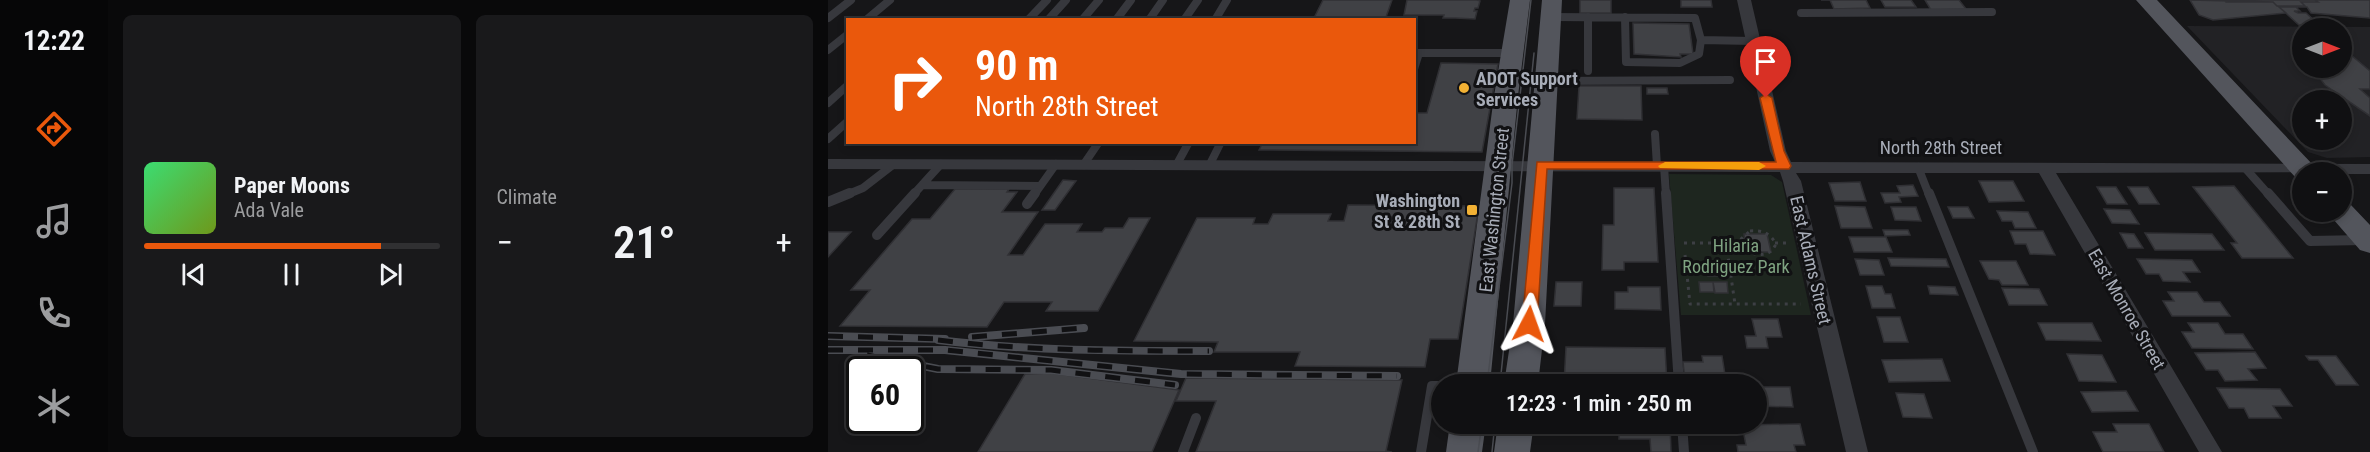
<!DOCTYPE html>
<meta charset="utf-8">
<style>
:root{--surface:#101012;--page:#19191b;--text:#f1f3f6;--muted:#9c9d9f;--line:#303032;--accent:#ea580c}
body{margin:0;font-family:"Roboto Condensed",sans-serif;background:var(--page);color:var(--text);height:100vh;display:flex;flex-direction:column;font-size:22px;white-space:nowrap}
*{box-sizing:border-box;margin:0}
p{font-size:20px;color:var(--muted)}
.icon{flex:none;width:33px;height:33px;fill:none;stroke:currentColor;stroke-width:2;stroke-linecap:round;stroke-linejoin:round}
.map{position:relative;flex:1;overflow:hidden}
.panel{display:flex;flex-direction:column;gap:15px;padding:15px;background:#09090a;width:720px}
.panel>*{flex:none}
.hud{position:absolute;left:18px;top:18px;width:570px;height:126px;border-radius:0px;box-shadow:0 3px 9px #0003,0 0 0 2px var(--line);background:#ea580c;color:#fff;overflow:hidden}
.needle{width:39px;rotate:90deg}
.fabs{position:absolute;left:1464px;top:18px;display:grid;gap:12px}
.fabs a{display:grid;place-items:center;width:60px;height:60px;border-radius:50%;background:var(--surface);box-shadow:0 3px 9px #0003,0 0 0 2px var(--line);font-size:30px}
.speed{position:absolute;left:18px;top:356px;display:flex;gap:12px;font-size:30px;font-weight:700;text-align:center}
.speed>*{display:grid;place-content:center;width:78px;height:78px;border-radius:50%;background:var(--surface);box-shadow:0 3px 9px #0003,0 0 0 2px var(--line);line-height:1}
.speed .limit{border:3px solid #111;border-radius:9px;background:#fff;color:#111}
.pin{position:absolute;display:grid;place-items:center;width:51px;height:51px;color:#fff;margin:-62px -26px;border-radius:50% 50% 50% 0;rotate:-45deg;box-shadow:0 0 6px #0007}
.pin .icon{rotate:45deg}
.me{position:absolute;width:66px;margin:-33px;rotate:4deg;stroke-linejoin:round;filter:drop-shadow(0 0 4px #0008)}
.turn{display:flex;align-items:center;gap:21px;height:126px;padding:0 30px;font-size:27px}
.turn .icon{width:78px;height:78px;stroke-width:2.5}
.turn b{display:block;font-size:42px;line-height:51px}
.big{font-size:45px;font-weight:600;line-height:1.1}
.panel .widget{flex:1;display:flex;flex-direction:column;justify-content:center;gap:9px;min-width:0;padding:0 21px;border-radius:9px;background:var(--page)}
.song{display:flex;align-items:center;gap:18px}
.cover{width:72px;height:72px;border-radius:9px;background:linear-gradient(135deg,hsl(140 70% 55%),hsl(80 70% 35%))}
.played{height:6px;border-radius:3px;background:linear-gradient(90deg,var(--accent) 80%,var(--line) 80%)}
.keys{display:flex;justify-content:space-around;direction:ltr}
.heat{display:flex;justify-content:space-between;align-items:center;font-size:33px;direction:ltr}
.panel .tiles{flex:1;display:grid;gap:15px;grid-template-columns:repeat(2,1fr)}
.trip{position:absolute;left:603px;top:374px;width:336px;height:60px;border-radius:30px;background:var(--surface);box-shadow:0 3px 9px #0003,0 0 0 2px var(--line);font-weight:600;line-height:60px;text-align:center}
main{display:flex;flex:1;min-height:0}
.menu{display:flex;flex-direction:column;width:108px;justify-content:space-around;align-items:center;background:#060607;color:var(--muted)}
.menu .icon{width:42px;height:42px}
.menu .current{color:var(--accent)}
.menu b{font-size:27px;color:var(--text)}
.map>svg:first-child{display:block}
</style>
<main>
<nav class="menu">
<b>12:22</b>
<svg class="icon current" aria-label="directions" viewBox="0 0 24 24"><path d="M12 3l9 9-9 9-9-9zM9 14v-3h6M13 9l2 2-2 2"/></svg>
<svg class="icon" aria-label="music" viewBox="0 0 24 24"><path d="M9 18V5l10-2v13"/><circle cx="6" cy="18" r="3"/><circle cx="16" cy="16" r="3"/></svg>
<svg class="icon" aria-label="phone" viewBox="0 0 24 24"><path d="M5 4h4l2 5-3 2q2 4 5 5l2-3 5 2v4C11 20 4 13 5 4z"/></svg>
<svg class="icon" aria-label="climate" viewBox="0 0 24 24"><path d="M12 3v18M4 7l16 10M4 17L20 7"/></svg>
</nav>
<section class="panel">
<div class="tiles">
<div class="widget">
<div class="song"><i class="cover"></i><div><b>Paper Moons</b><p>Ada Vale</p></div></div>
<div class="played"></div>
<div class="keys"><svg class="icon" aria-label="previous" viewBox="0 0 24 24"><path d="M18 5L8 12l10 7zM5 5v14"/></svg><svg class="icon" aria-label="pause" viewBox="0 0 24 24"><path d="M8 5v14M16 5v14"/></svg><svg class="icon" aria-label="next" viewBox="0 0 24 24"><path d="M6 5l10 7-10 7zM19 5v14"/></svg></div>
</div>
<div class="widget"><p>Climate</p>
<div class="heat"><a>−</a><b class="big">21°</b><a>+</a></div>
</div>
</div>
</section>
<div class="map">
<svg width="1542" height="452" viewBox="0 0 1542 452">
<rect width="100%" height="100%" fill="#161618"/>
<path fill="#222225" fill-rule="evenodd" d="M1359,26L1542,27V157L1499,158L1480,152ZM1474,28H1514V68H1474ZM1474,100H1514V140H1474Z"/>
<path fill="#1e261f" d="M841,174L943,175L954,182L983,315H853Z"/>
<path fill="#404145" stroke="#303034" stroke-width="1.5" d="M495,0H564L557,20H485Z
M579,0H649L652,1L650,8H647L646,11H649L647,19L627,18H615L616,15H576Z
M752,0H783V13H752Z
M853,0H883L884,7H853Z
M993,0H1038L1042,8L1006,9L1002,0Z
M1053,0H1083L1088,7H1057Z
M1097,0H1131L1138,9L1103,10Z
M1362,0L1445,2L1449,6H1477L1473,2H1490L1487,0H1542V18L1483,13L1479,7H1451L1458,13L1385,20L1371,15Z
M1396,0H1487L1490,2H1473L1477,6H1449L1445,2H1398Z
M1451,7H1468L1472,11H1466L1470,13H1478L1487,21H1496L1500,25H1471Z
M805,23L861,24L865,54H852L853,57L806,54Z
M1514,50H1517L1542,71V89H1532L1542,98V116L1497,85L1484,68H1514Z
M613,63L670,64L654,152L431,150L435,142H586V113H599Z
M751,86H813L814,120L749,119Z
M819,88H839L840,94H819Z
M235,180L248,181L227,210H214Z
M1151,181H1185L1196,201L1161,202Z
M1032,182L1038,201H1007L1001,183Z
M1085,185L1090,196L1071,197L1073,202L1057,203L1053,193H1072L1069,186Z
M1406,186L1465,258H1414L1403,243H1409L1365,187Z
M1269,187H1288L1299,204H1279Z
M1300,187H1320L1331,204H1311Z
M786,188H826L830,262H796V270H774L775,225H786Z
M127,189H181L179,192H189L174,212H210L180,255H195L217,224H254L249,232H274L277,228H295L301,218H322L270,311H218L224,302H176L159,327L12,326L42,290H23L84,219H102Z
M520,205L651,206L630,339H602L597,367L467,366L472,352H386L390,342L306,341L369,218H427L425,224H440L445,214H503L500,221H516Z
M1007,206L1037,207L1044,228H1013Z
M1063,207H1088L1093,221L1067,220Z
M1120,207H1140L1146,218H1125Z
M1276,209L1302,210L1311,224L1284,223Z
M1169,211L1200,212L1208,228H1187L1184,221H1174Z
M1055,230H1080L1082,235L1057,236Z
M1182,231H1215L1227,255L1202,254L1198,244H1187Z
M0,232H23L0,257Z
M1292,233L1306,234L1315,248H1300Z
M1317,233L1384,234L1396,250H1327Z
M916,234H939L943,252H918Z
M1021,237H1058L1064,252H1026Z
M1060,258L1118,259L1121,267L1063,266Z
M1027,259L1051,260L1056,275H1032Z
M1309,259L1364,260L1372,272H1355L1362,282L1335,281L1331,274H1318Z
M1152,261H1188L1200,285H1174L1171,280L1161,279Z
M879,266H892L893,276H880Z
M728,282H754L753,306H726Z
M871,282H885L886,292H872Z
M885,282H899L900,293H887Z
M1038,286H1054L1057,294H1063L1067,308H1044Z
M1100,286L1127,287L1130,295L1102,294Z
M800,287H832L833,310L787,309V292H800Z
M1174,288L1211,289L1219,305H1181Z
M1340,292H1369L1376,302H1392L1402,316H1344L1335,301H1346Z
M1049,317H1072L1080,342H1056Z
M924,319H950L954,337H938L940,348H919L917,336H928Z
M1210,323H1264L1273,341L1218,340Z
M1360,323H1390L1397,334H1415L1425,349L1364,348L1354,332H1366Z
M738,347L837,348L839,384H736Z
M1427,352L1438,368L1420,369L1429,380L1397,381L1390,370H1378L1367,353Z
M1239,354L1274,355L1288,382L1251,381Z
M874,356H894L898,381H857L855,362H875Z
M1478,356H1508L1530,385H1508L1490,360H1481Z
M1114,359L1122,381L1061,382L1054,360Z
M222,373L351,390L324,452H150L197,374Z
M358,378L574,380L558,451L564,452H368L388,401H348Z
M928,387H962L965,407L928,406Z
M1389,388L1452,389L1464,406H1445L1453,418H1421L1416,408H1401Z
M1298,391L1310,411L1264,412L1253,392Z
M1068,393L1096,394L1104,418L1075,417Z
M791,423H842L843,452H823L822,439H791Z
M972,424L977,445H966L968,452H910L909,445H918L914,425Z
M1285,424H1321L1336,452H1275L1265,432H1289Z"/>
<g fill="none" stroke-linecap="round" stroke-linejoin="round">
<path stroke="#3d3f44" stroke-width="3" stroke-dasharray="3 5" stroke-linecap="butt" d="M922,231C934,230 942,233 948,244C941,258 932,255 918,252L912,240Z
M856,243H912
M898,243L907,304
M947,243H960
M857,255L862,304H973"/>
<path stroke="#37383d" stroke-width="8" d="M973,13L1164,12
M723,17L867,18L873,40L925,41
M760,17V71
M797,17L798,62L852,63L871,54L873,40
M0,18L23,0
M38,20L62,0
M200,20L219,0
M220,20L238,0
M254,20L271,0
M288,20L303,0
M321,20L335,0
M356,20L370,0
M387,20L399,0
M0,50L20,34
M586,53H684
M586,69L591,53
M719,81L902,80
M0,103L20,85
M827,134L829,166
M0,139L20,121
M256,164L271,142
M349,164L361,142
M382,164L393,142
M836,166L838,195
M1090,167L1101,195
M1418,169L1441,195
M95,185L212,186
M18,195L35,188L66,164
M85,195L113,164
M206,195L228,164"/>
<path stroke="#37383d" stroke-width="10" d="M838,193L851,384
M1101,193L1205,452
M1440,193L1482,241L1536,240
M0,202L22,193
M199,204L207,193
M49,235L87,193
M854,423L856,452
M355,452L368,418
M593,452L604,386H614"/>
<path fill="#37383d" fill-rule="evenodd" d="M909,0H923L958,151L963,162L1542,164V174H1514V172L1228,173L1394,452H1371L1211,173H968L973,181L1040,452H1018L955,181L952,172L0,169V159L947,162L942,151Z"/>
<path fill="#53555c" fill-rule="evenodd" d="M682,0H702L690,96L662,384H628L666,96Z
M714,0H734L717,324L710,384H676L685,324Z
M1308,0H1329L1486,166L1490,172H1474V180L1468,178Z
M1514,203L1523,205L1542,225V253L1532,250L1499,212H1514Z
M622,423H658L654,452H618Z
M670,423H706L702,452H666Z"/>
<path stroke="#4a4c52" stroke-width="1.5" d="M659,384L684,183V165L703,0
M672,384L706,53
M650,452L654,423
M664,452L667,423"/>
<g stroke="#4a4c52" stroke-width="8">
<path id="rail" d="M0,336L117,339
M144,337L256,328
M110,340C199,351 291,351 381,351
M0,350H117L353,374L569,376
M39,355L110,369L223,370L347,385"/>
</g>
<use href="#rail" stroke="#111113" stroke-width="5" stroke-dasharray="15" stroke-linecap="butt"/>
</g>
<path fill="#ea580c" stroke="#983908" stroke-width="1.5" d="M938,94L944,98L956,151L963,166L961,169H719L709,324L707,328H696L694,324L709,162H948L932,98Z"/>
<path fill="#f59e0b" d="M837,162H931L938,166L931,170L832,168L830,166Z"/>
<g fill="#f2b134" stroke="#111113" stroke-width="2">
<circle cx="636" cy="88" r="6"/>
<rect x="638" y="204" width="12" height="12" rx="3"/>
</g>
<g text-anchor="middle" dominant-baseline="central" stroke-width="6" stroke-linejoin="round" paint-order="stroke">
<g font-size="18" font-weight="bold" fill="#a8adb8" stroke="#111113" text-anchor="start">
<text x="648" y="78">ADOT Support<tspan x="648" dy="21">Services</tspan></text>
<text x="632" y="200" text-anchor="end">Washington<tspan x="632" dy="21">St &amp; 28th St</tspan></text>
</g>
<g font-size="18" fill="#a8adb8" stroke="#111113">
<text x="1113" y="147">North 28th Street</text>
<text transform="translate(666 210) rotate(-84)">East Washington Street</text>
<text transform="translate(983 260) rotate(77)">East Adams Street</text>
<text transform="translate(1299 309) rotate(60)">East Monroe Street</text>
</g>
<g font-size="18" fill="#7fa381" stroke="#111113">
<text x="908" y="245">Hilaria<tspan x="908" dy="21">Rodriguez Park</tspan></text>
</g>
</g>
</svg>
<div class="fabs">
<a><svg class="needle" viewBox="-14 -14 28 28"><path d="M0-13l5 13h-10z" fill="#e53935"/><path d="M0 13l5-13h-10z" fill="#9c9d9f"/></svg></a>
<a>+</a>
<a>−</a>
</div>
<div class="speed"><div class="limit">60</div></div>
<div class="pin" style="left:938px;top:98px;background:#d93025"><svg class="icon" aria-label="arrive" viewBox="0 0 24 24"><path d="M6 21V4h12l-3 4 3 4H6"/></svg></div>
<svg class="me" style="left:701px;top:324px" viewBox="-20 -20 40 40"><path d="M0-17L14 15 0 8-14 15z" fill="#ea580c" stroke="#fff" stroke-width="4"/></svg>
<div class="trip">12:23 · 1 min · 250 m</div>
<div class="hud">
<div class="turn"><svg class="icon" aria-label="right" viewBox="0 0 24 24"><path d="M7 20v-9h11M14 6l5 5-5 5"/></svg><div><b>90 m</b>North 28th Street</div></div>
</div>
</div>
</main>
